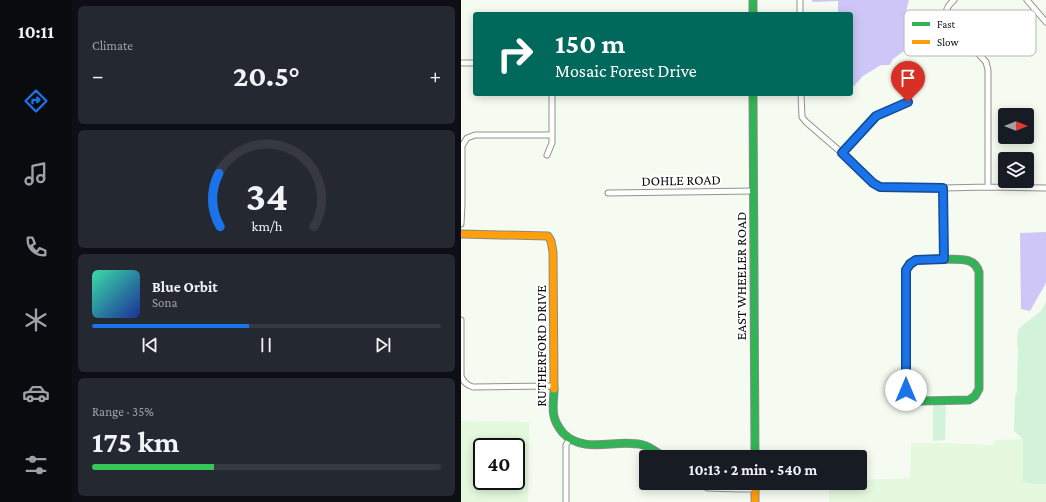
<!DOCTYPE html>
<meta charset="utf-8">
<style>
:root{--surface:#171b24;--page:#242831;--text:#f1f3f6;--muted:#9ea1a6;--line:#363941;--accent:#1a73e8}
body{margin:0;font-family:"Crimson Pro",serif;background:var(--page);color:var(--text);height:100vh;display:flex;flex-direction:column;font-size:15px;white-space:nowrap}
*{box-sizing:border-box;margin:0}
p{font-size:13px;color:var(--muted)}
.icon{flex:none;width:22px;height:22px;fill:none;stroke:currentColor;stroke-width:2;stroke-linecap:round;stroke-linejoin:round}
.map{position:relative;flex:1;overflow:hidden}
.drawer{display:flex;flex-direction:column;gap:6px;padding:6px;background:#0d0f14;width:389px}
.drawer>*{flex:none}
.top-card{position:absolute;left:12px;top:12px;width:380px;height:84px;border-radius:4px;box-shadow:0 2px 10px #0003;background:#00695c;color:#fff;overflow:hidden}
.needle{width:26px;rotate:90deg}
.buttons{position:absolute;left:537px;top:108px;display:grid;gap:8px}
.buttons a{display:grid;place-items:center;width:36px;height:36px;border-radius:4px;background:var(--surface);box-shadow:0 2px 10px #0003;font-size:20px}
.speed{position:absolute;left:12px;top:438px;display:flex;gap:8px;font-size:20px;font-weight:700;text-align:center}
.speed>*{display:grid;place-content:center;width:52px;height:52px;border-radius:50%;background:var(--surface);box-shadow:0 2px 10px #0003;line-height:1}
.speed .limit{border:2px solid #111;border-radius:6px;background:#fff;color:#111}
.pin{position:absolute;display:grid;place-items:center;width:34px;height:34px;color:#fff;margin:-41px -17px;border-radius:50% 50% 50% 0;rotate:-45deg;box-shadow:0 0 4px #0007}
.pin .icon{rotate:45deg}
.me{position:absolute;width:44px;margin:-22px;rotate:0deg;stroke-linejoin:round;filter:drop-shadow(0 0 3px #0008)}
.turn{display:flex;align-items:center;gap:14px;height:84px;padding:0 16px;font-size:18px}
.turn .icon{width:52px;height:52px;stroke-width:2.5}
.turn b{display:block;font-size:28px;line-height:34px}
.big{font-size:30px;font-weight:700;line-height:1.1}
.drawer .card{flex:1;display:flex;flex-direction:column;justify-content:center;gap:6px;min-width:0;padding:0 14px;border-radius:6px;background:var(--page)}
.drawer .dial{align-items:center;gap:0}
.dial svg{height:104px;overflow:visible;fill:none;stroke:var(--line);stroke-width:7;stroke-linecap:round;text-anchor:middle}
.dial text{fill:var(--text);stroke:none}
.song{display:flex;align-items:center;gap:12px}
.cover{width:48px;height:48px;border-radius:6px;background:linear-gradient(135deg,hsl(160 70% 55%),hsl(230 70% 35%))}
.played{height:4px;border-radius:2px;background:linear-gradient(90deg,var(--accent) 45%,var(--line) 45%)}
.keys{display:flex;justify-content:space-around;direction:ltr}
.heat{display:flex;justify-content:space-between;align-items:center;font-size:22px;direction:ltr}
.charge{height:6px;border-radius:3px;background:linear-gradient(90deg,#34c759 35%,var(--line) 0)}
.trip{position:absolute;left:178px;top:450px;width:228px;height:40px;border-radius:4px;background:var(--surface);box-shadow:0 2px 10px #0003;font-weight:700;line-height:40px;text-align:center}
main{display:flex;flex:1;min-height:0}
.tabs{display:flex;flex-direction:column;width:72px;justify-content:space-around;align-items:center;background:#090b0e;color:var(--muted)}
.tabs .icon{width:28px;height:28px}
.tabs .active{color:var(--accent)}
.tabs b{font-size:18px;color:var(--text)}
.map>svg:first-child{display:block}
</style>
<main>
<nav class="tabs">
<b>10:11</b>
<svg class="icon active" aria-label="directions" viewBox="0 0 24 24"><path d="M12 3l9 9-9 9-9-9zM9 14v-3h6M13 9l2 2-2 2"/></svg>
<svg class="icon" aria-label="music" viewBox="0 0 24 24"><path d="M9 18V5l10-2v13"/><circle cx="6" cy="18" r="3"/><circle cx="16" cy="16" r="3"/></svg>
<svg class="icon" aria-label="phone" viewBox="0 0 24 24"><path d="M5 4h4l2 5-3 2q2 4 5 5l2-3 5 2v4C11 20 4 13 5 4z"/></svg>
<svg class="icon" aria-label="climate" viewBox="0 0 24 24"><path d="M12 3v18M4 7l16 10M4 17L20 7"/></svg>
<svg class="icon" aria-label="car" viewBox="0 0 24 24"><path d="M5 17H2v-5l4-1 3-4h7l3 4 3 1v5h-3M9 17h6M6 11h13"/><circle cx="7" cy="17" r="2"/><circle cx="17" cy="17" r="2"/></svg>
<svg class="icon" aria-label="filters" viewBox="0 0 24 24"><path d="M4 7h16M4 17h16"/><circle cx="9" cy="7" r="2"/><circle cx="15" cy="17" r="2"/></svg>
</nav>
<section class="drawer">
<div class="card"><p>Climate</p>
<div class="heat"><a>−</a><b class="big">20.5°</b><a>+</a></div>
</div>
<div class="card dial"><svg viewBox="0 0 100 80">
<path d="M14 69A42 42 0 1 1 86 69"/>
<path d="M14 69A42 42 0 0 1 13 28" stroke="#1a73e8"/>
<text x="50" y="56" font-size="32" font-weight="700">34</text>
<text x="50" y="72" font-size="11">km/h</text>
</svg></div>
<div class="card">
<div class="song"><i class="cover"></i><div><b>Blue Orbit</b><p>Sona</p></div></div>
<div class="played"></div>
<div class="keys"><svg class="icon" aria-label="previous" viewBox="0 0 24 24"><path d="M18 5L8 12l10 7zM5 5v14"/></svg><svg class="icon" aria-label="pause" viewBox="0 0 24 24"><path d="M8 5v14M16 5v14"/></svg><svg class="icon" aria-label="next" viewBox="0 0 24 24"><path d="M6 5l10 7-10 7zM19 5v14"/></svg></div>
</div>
<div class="card"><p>Range · 35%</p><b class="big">175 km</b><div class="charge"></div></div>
</section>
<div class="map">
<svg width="585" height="502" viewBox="0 0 585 502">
<rect width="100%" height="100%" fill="#f5fbf1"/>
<path fill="#e4f9dd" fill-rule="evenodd" d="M0,421L68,422L67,502H0ZM21,447H55V481H21Z
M562,439V477L561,482L571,484H585V502H368V483H399V480L449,478L450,443H484L530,445L532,444L534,440Z"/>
<path fill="#d2f3d9" d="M585,301V484H571L561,482L562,477V439L553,431L554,397L556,391L557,349L556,344L557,330L563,324L580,311Z
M472,402L485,403L484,440L472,441Z"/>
<path fill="#cec6f7" d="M351,0H448L447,3L445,13L448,30L458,40L432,59L429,65H420L402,76L390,89V14H377V1L351,2Z
M585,232V283L569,311L560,309L559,233Z"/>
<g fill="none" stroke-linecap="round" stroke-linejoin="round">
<g stroke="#919490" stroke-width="7">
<path id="street" d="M339,0V14
M493,0C485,7 484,11 487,21L525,62L527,70V187L585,188
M566,0L585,22
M0,63H14
M340,94L341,117L345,122L381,153L412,183L419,187L482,188L527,187
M381,153L415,115L447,101
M86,155L91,143V94
M482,188L483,259
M147,193L293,191
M0,224L1,204V146L6,138L14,135H91
M0,320V376C3,382 5,385 12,387L93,386
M236,483L247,488L277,489H294
M105,502V445L108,440"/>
</g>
<g stroke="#888b86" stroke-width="9">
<path id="fast" d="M292,0V14
M292,94L294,457
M483,259C497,260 513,256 518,272V389L514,396L508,400L459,401L450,398L445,390V270L449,264L455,260Z
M93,389C93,397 91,409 93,416C94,422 98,428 102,433C123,455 156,438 182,445C190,447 196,453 203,457"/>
</g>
<g stroke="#888b86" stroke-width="9">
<path id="slow" d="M0,234L87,236L90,241L92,252L93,389
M294,483V502"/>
</g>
<use href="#street" stroke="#fefefd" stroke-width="5"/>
<use href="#fast" stroke="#30b455" stroke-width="7"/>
<use href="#slow" stroke="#ff9f0a" stroke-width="7"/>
</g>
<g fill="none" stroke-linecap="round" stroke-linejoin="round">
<g stroke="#114b97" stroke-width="10">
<path id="route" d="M445,390V270L449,264L455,260L483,259L482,188L419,187L412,183L381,153L415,116L447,102"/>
</g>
<use href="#route" stroke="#1a73e8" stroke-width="7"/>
</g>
<g text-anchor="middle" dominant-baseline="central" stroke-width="4" stroke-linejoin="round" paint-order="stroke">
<g font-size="14" fill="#0d0d0d" stroke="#fff">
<text transform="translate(220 180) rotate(-1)">DOHLE ROAD</text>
<text transform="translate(280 276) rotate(-90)">EAST WHEELER ROAD</text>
<text transform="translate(80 346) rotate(-90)">RUTHERFORD DRIVE</text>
</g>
</g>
<rect x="443" y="10" width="132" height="46" rx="6" fill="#fff" stroke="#b6b6b6" stroke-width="1"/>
<rect x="451" y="22" width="18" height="4" fill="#30b455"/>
<rect x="451" y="40" width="18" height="4" fill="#ff9f0a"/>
<g font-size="11" fill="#0d0d0d">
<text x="476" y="28">Fast</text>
<text x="476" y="46">Slow</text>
</g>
</svg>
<div class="buttons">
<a><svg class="needle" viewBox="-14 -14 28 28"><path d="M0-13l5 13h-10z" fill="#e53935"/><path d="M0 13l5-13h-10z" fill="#9ea1a6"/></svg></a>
<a><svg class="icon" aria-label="layers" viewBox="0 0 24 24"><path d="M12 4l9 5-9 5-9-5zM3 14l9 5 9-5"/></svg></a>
</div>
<div class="speed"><div class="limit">40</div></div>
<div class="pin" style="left:447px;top:102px;background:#d93025"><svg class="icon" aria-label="arrive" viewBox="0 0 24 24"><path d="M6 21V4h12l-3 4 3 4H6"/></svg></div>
<svg class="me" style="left:445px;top:390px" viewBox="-20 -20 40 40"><circle r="19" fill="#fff"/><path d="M0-13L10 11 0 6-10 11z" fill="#1a73e8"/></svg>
<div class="trip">10:13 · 2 min · 540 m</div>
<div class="top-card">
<div class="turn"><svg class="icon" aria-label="right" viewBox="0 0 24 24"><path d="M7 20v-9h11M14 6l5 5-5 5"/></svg><div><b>150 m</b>Mosaic Forest Drive</div></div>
</div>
</div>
</main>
